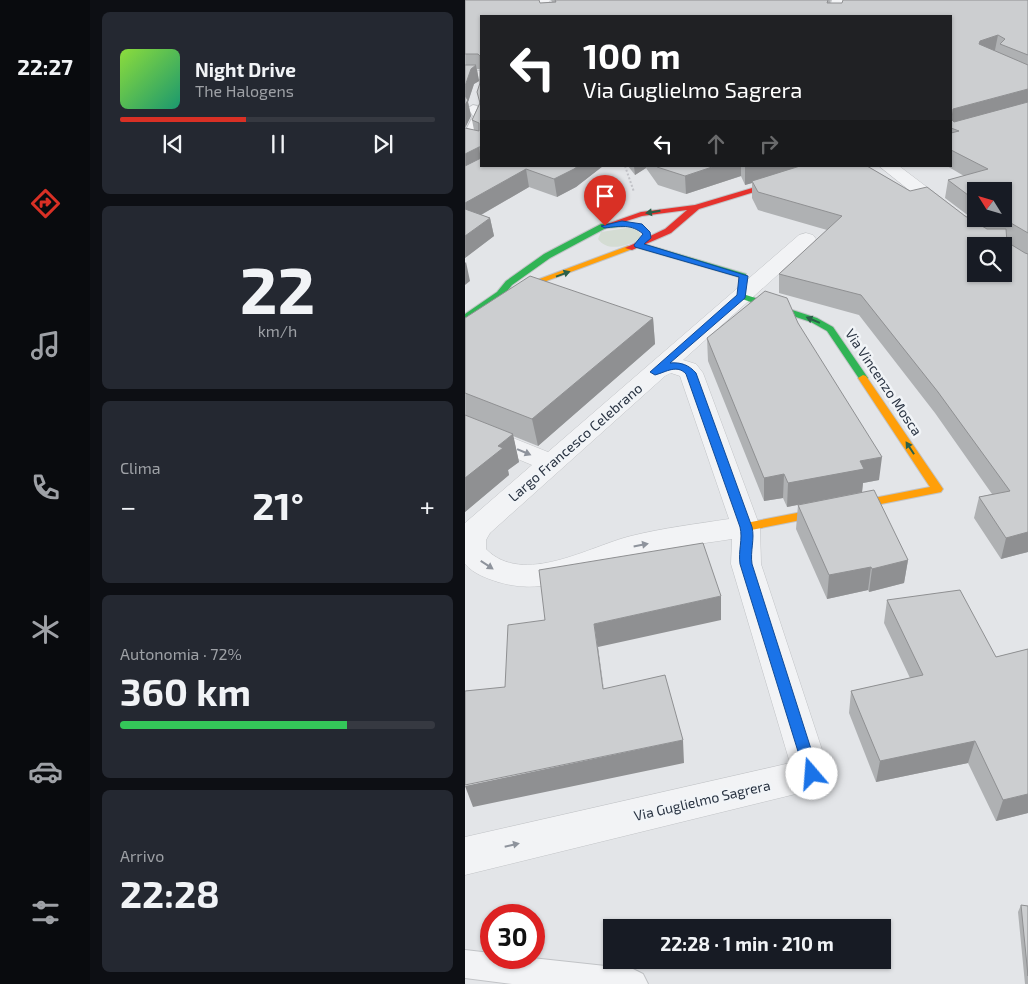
<!DOCTYPE html>
<html lang="it">
<meta charset="utf-8">
<style>
:root{--surface:#171b24;--page:#242831;--text:#f1f3f6;--muted:#9ea1a6;--line:#363941;--accent:#d93025}
body{margin:0;font-family:"Exo 2",sans-serif;background:var(--page);color:var(--text);height:100vh;display:flex;flex-direction:column;font-size:19px;white-space:nowrap}
*{box-sizing:border-box;margin:0}
p{font-size:16px;color:var(--muted)}
.icon{flex:none;width:28px;height:28px;fill:none;stroke:currentColor;stroke-width:2;stroke-linecap:round;stroke-linejoin:round}
.map{position:relative;flex:1;overflow:hidden}
.side{display:flex;flex-direction:column;gap:12px;padding:12px;background:#0d0f14;width:375px}
.side>*{flex:none}
.guide{position:absolute;left:15px;top:15px;width:472px;height:152px;border-radius:0px;box-shadow:0 1px 4px #0004;background:#202124;color:#fff;overflow:hidden}
.needle{width:32px;rotate:307deg}
.buttons{position:absolute;left:502px;top:182px;display:grid;gap:10px}
.buttons a{display:grid;place-items:center;width:45px;height:45px;border-radius:0px;background:var(--surface);box-shadow:0 1px 4px #0004;font-size:25px}
.speed{position:absolute;left:15px;top:904px;display:flex;gap:10px;font-size:25px;font-weight:700;text-align:center}
.speed>*{display:grid;place-content:center;width:65px;height:65px;border-radius:50%;background:var(--surface);box-shadow:0 1px 4px #0004;line-height:1}
.speed .limit{border:8px solid #d22;background:#fff;color:#111}
.pin{position:absolute;display:grid;place-items:center;width:42px;height:42px;color:#fff;margin:-51px -21px;border-radius:50% 50% 50% 0;rotate:-45deg;box-shadow:0 0 5px #0007}
.pin .icon{rotate:45deg}
.me{position:absolute;width:55px;margin:-28px;rotate:342deg;stroke-linejoin:round;filter:drop-shadow(0 0 4px #0008)}
.turn{display:flex;align-items:center;gap:18px;height:105px;padding:0 20px;font-size:22px}
.turn .icon{width:65px;height:65px;stroke-width:2.5}
.turn b{display:block;font-size:35px;line-height:42px}
.lanes{display:flex;align-items:center;height:48px;padding:0 20px;background:#0003;justify-content:center;gap:25px;direction:ltr}
.lanes .off{opacity:.35}
.big{font-size:38px;font-weight:700;line-height:1.1}
.side .card{flex:1;display:flex;flex-direction:column;justify-content:center;gap:8px;min-width:0;padding:0 18px;border-radius:8px;background:var(--page)}
.side .dial{align-items:center;gap:0}
.dial b{font-size:65px;line-height:1}
.song{display:flex;align-items:center;gap:15px}
.cover{width:60px;height:60px;border-radius:8px;background:linear-gradient(135deg,hsl(90 70% 55%),hsl(160 70% 35%))}
.played{height:5px;border-radius:2px;background:linear-gradient(90deg,var(--accent) 40%,var(--line) 40%)}
.keys{display:flex;justify-content:space-around;direction:ltr}
.heat{display:flex;justify-content:space-between;align-items:center;font-size:28px;direction:ltr}
.charge{height:8px;border-radius:4px;background:linear-gradient(90deg,#34c759 72%,var(--line) 0)}
.trip{position:absolute;left:138px;top:919px;width:288px;height:50px;border-radius:0px;background:var(--surface);box-shadow:0 1px 4px #0004;font-weight:700;line-height:50px;text-align:center}
main{display:flex;flex:1;min-height:0}
.menu{display:flex;flex-direction:column;width:90px;justify-content:space-around;align-items:center;background:#090b0e;color:var(--muted)}
.menu .icon{width:35px;height:35px}
.menu .current{color:var(--accent)}
.menu b{font-size:22px;color:var(--text)}
.map>svg:first-child{display:block}
</style>
<main>
<nav class="menu">
<b>22:27</b>
<svg class="icon current" aria-label="directions" viewBox="0 0 24 24"><path d="M12 3l9 9-9 9-9-9zM9 14v-3h6M13 9l2 2-2 2"/></svg>
<svg class="icon" aria-label="music" viewBox="0 0 24 24"><path d="M9 18V5l10-2v13"/><circle cx="6" cy="18" r="3"/><circle cx="16" cy="16" r="3"/></svg>
<svg class="icon" aria-label="phone" viewBox="0 0 24 24"><path d="M5 4h4l2 5-3 2q2 4 5 5l2-3 5 2v4C11 20 4 13 5 4z"/></svg>
<svg class="icon" aria-label="climate" viewBox="0 0 24 24"><path d="M12 3v18M4 7l16 10M4 17L20 7"/></svg>
<svg class="icon" aria-label="car" viewBox="0 0 24 24"><path d="M5 17H2v-5l4-1 3-4h7l3 4 3 1v5h-3M9 17h6M6 11h13"/><circle cx="7" cy="17" r="2"/><circle cx="17" cy="17" r="2"/></svg>
<svg class="icon" aria-label="filters" viewBox="0 0 24 24"><path d="M4 7h16M4 17h16"/><circle cx="9" cy="7" r="2"/><circle cx="15" cy="17" r="2"/></svg>
</nav>
<section class="side">
<div class="card">
<div class="song"><i class="cover"></i><div><b>Night Drive</b><p>The Halogens</p></div></div>
<div class="played"></div>
<div class="keys"><svg class="icon" aria-label="previous" viewBox="0 0 24 24"><path d="M18 5L8 12l10 7zM5 5v14"/></svg><svg class="icon" aria-label="pause" viewBox="0 0 24 24"><path d="M8 5v14M16 5v14"/></svg><svg class="icon" aria-label="next" viewBox="0 0 24 24"><path d="M6 5l10 7-10 7zM19 5v14"/></svg></div>
</div>
<div class="card dial"><b>22</b><p>km/h</p></div>
<div class="card"><p>Clima</p>
<div class="heat"><a>−</a><b class="big">21°</b><a>+</a></div>
</div>
<div class="card"><p>Autonomia · 72%</p><b class="big">360 km</b><div class="charge"></div></div>
<div class="card"><p>Arrivo</p><b class="big">22:28</b></div>
</section>
<div class="map">
<svg width="563" height="984" viewBox="0 0 563 984">
<rect width="100%" height="100%" fill="#e3e5e8"/>
<path fill="#d4dcd3" d="M168,227L173,230L176,236L175,240C162,245 143,253 133,239L136,232Z"/>
<g fill="none" stroke-linecap="round" stroke-linejoin="round">
<g stroke="#c1c3c6" stroke-width="2">
<path id="lane" d="M8,105L12,106C20,118 14,126 8,138L16,141V147L0,143V132L8,116L3,108Z
M0,950L26,953V958H67L168,969L178,974L183,984H47L0,978Z"/>
</g>
<g stroke="#c1c3c6" stroke-width="1">
<path id="street" d="M73,0H85L84,3L91,16H79L72,3Z
M367,0H379L375,16H363Z
M0,71H16V79H0Z
M414,166H434L512,225L539,242L542,246L539,250V246H519L498,233Z
M341,233L348,235L351,239L348,243L218,360L231,364L238,373L295,527L296,564L365,774L360,786L347,790L0,875V837L325,763L266,564L267,539C233,544 199,549 166,557C118,569 87,598 33,582C21,578 9,574 0,564V523L67,465L0,437V419L83,452L334,235ZM206,373L215,376L264,519C231,524 198,528 166,536C125,546 58,587 21,549V540L25,533L200,376Z"/>
</g>
<g stroke="#c1c3c6" stroke-width="2">
<path id="fast" d="M162,222L166,224L165,226L141,228L85,258L47,285L38,296L0,321V314L32,292L41,281L79,254L136,224Z
M170,243H176L281,274V295L352,318L368,327L403,378L401,380H395L362,331L346,322L274,298V277L170,247Z"/>
</g>
<g stroke="#c1c3c6" stroke-width="2">
<path id="slow" d="M163,246L170,248L49,293L46,294L42,291Z
M398,375L401,376L476,486L478,489L476,492L281,531L277,530L275,527L277,524L281,523L465,487L393,378Z"/>
</g>
<g stroke="#c1c3c6" stroke-width="2">
<path id="jam" d="M361,166H373L234,209L206,233L167,250L160,248L200,229L222,210L177,216L146,226L142,224L176,212L230,205Z"/>
</g>
<path stroke="#c2c3c8" stroke-width="2" stroke-dasharray="2 2" stroke-linecap="butt" d="M160,166L169,192"/>
<use href="#lane" fill="#f2f3f5" fill-rule="evenodd"/>
<use href="#street" fill="#f2f3f5" fill-rule="evenodd"/>
<use href="#fast" fill="#30b455" fill-rule="evenodd"/>
<use href="#slow" fill="#ff9f0a" fill-rule="evenodd"/>
<use href="#jam" fill="#e5322d" fill-rule="evenodd"/>
</g>
<path fill="#afb1b3" fill-rule="evenodd" d="M0,0L75,3L87,2L86,0H366L365,3H377L563,0V552L536,559L509,518L514,497L527,494L470,413L394,315L314,293V274L362,230L293,210L287,198V183L280,185L276,176L221,194L193,185L181,168L170,175L163,166H402L445,191L500,216L513,223L480,198L483,180L499,176L482,166H486V16H16V166H138L111,187L92,197L64,187L16,215L25,218L29,236L0,258ZM12,69H15L14,104L7,120L9,130L0,128L6,116L3,102L9,84L14,81ZM511,191L539,219H511Z
M0,318H188L190,344L73,446L48,436L54,462L43,470L44,475L0,512Z
M333,323L414,480L398,483L397,492L443,560L439,583L404,592L403,590L362,599L331,529L333,505L357,500L322,507L318,498L299,501L243,361L242,338Z
M422,600L531,657L563,649V813L531,821L503,763L411,782L384,713L386,691L445,678L419,623Z
M556,905L563,906V984H560L553,912Z"/>
<path fill="#8f9092" d="M533,35L530,50L512,56L514,44L515,41Z
M11,65L14,81L9,84L3,102L6,116L0,128V86L6,69Z
M563,89V102L486,125L488,109Z
M14,147L16,160L0,174V154Z
M113,166H138L111,187L92,197L89,179Z
M169,166H181V168L170,175Z
M250,166H276V176L221,194L220,176Z
M283,166H343L287,181V183L280,185V167Z
M61,169L64,187L0,224V203Z
M25,218L29,236L0,258V236Z
M1,262L5,281L0,285V263Z
M188,318L190,344L73,446L67,419Z
M48,434L54,462L43,470L44,475L0,512V478L33,446Z
M417,457L414,480L398,483L397,492L322,507L323,483L395,461Z
M319,474L318,498L299,501V478Z
M563,532V552L536,559L541,538Z
M443,560L439,583L404,592L407,569Z
M406,567L403,590L362,599L364,575Z
M256,596V620L133,647L142,712L129,624Z
M218,740L219,763L8,807L0,786Z
M510,741L503,763L411,782L415,761Z
M563,794V813L531,821L538,800Z"/>
<path fill="#ccced0" stroke="#8f9092" fill-rule="evenodd" d="M0,0H74L75,3L91,2L90,0H363L362,3H377L378,0H563V55L535,44L540,39L533,35L515,41L514,44L563,65V89L488,109L487,120L489,122L563,102V233L539,219V191H511V201L483,180L523,169L486,150V133L494,131L486,128V16H16V147H14L0,154V128L14,131V123L7,120L15,103L12,92L15,83V56L13,54H0Z
M0,65H11L6,69L0,86Z
M0,96L3,100L0,105Z
M16,158V166H113L109,169L89,179L61,169L0,203V166Z
M191,166H250L220,176L192,167Z
M335,166H402L445,191L462,187L500,216L522,229H541L542,242L560,253L563,254V532L541,538L514,497L545,491L473,392L396,295L314,274L377,216L293,192L287,181ZM511,246H539V274H511Z
M0,209L25,218L0,236Z
M65,276L188,318L67,419L0,393V318Z
M300,291L322,298L333,323L417,457L395,461L399,469L323,483L319,474L299,478L242,338Z
M0,415L48,434L33,446L38,448L0,478Z
M409,490L443,560L407,569L406,567L364,575L333,505Z
M238,543L256,596L129,624L138,689L200,675L218,740L0,785V691L40,687L43,625L80,620L74,570Z
M495,590L531,657L563,649V794L538,800L510,741L415,761L386,691L458,675L422,600Z
M556,905L563,906V976Z"/>
<defs><path id="oneway-solid" d="M-6-.8H1V-3.2L6.5 0L1 3.2V.8H-6Z" transform="scale(1.25)"/></defs>
<g fill="#2b6049">
<use href="#oneway-solid" transform="translate(188 212) rotate(171)"/>
<use href="#oneway-solid" transform="translate(98 274) rotate(-20)"/>
<use href="#oneway-solid" transform="translate(348 320) rotate(-157)"/>
<use href="#oneway-solid" transform="translate(445 448) rotate(-123)"/>
</g>
<g fill="#8e939c">
<use href="#oneway-solid" transform="translate(59 452) rotate(23)"/>
<use href="#oneway-solid" transform="translate(176 545) rotate(-11)"/>
<use href="#oneway-solid" transform="translate(22 565) rotate(33)"/>
<use href="#oneway-solid" transform="translate(47 845) rotate(-13)"/>
</g>
<path fill="#1a73e8" stroke="#114b97" d="M157,221L177,224L185,232L186,238L179,244L283,276L280,298L205,363C216,362 224,365 231,373L287,527C290,539 285,551 287,564L354,774L352,779L347,781L342,779L340,774L275,564C273,551 278,539 275,527L221,374C212,364 201,372 190,375L185,372L272,295L274,277L170,247L169,245L178,234C167,224 155,226 140,228L136,226Z"/>
<g text-anchor="middle" dominant-baseline="central" stroke-width="5" stroke-linejoin="round" paint-order="stroke">
<g font-size="14" fill="#293342" stroke="#f1f4f7">
<text transform="translate(419 382) rotate(56)">Via Vincenzo Mosca</text>
<text transform="translate(110 442) rotate(-41)">Largo Francesco Celebrano</text>
<text transform="translate(237 800) rotate(-13)">Via Guglielmo Sagrera</text>
</g>
</g>
</svg>
<div class="buttons">
<a><svg class="needle" viewBox="-14 -14 28 28"><path d="M0-13l5 13h-10z" fill="#e53935"/><path d="M0 13l5-13h-10z" fill="#9ea1a6"/></svg></a>
<a><svg class="icon" aria-label="search" viewBox="0 0 24 24"><circle cx="10" cy="10" r="6"/><path d="M15 15l6 6"/></svg></a>
</div>
<div class="speed"><div class="limit">30</div></div>
<div class="pin" style="left:140px;top:226px;background:#d93025"><svg class="icon" aria-label="arrive" viewBox="0 0 24 24"><path d="M6 21V4h12l-3 4 3 4H6"/></svg></div>
<svg class="me" style="left:347px;top:774px" viewBox="-20 -20 40 40"><circle r="19" fill="#fff"/><path d="M0-13L10 11 0 6-10 11z" fill="#1a73e8"/></svg>
<div class="trip">22:28 · 1 min · 210 m</div>
<div class="guide">
<div class="turn"><svg class="icon" aria-label="left" viewBox="0 0 24 24"><path d="M17 20v-9H6M10 6l-5 5 5 5"/></svg><div><b>100 m</b>Via Guglielmo Sagrera</div></div>
<div class="lanes"><svg class="icon" aria-label="left" viewBox="0 0 24 24"><path d="M17 20v-9H6M10 6l-5 5 5 5"/></svg><svg class="icon off" aria-label="ahead" viewBox="0 0 24 24"><path d="M12 20V5M6 11l6-6 6 6"/></svg><svg class="icon off" aria-label="right" viewBox="0 0 24 24"><path d="M7 20v-9h11M14 6l5 5-5 5"/></svg></div>
</div>
</div>
</main>
